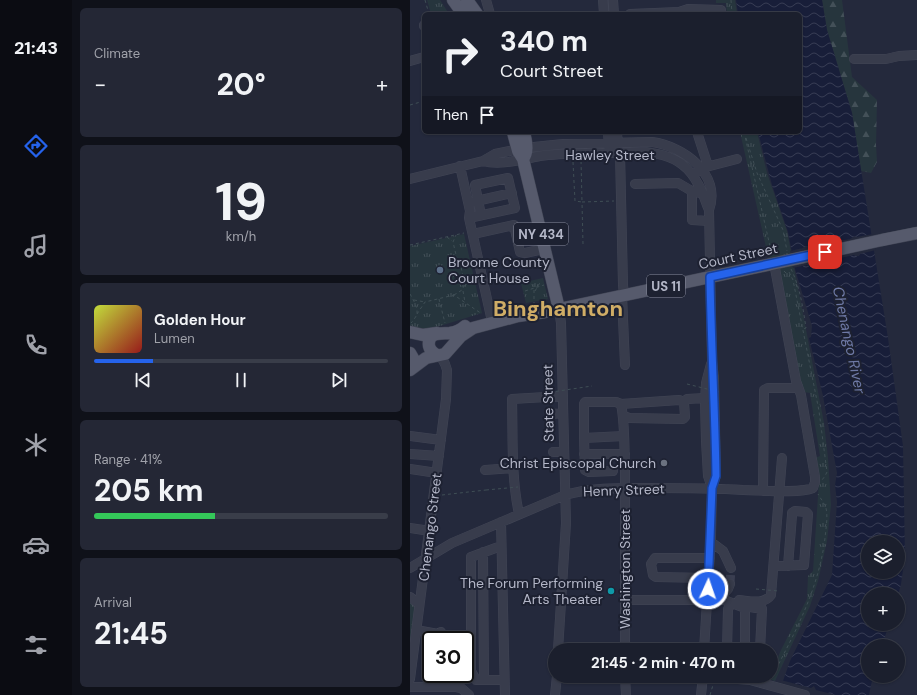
<!DOCTYPE html>
<meta charset="utf-8">
<style>
:root{--surface:#1b1f2d;--page:#242735;--text:#f1f3f6;--muted:#a0a2aa;--line:#393d49;--accent:#2563eb}
body{margin:0;font-family:"DM Sans",sans-serif;background:var(--page);color:var(--text);height:100vh;display:flex;flex-direction:column;font-size:15px;white-space:nowrap}
*{box-sizing:border-box;margin:0}
p{font-size:13px;color:var(--muted)}
.icon{flex:none;width:22px;height:22px;fill:none;stroke:currentColor;stroke-width:2;stroke-linecap:round;stroke-linejoin:round}
.map{position:relative;flex:1;overflow:hidden}
.sheet{display:flex;flex-direction:column;gap:8px;padding:8px;background:#0f1119;width:338px}
.sheet>*{flex:none}
.top-card{position:absolute;left:12px;top:12px;width:380px;height:122px;border-radius:6px;box-shadow:0 1px 3px #0004,0 0 0 1px var(--line);background:#1b1f2d;color:var(--text);overflow:hidden}
.buttons{position:absolute;left:451px;top:535px;display:grid;gap:8px}
.buttons a{display:grid;place-items:center;width:44px;height:44px;border-radius:50%;background:var(--surface);box-shadow:0 1px 3px #0004,0 0 0 1px var(--line);font-size:20px}
.speed{position:absolute;left:12px;top:631px;display:flex;gap:8px;font-size:20px;font-weight:700;text-align:center}
.speed>*{display:grid;place-content:center;width:52px;height:52px;border-radius:50%;background:var(--surface);box-shadow:0 1px 3px #0004,0 0 0 1px var(--line);line-height:1}
.speed .limit{border:2px solid #111;border-radius:6px;background:#fff;color:#111}
.pin{position:absolute;display:grid;place-items:center;width:34px;height:34px;color:#fff;margin:-17px;border-radius:8px;box-shadow:0 2px 6px #0006}
.me{position:absolute;width:44px;margin:-22px;rotate:3deg;stroke-linejoin:round;filter:drop-shadow(0 0 3px #0008)}
.turn{display:flex;align-items:center;gap:14px;height:84px;padding:0 12px;font-size:18px}
.turn .icon{width:52px;height:52px;stroke-width:2.5}
.turn b{display:block;font-size:28px;line-height:34px}
.then{display:flex;align-items:center;height:38px;padding:0 12px;background:#0003;gap:8px;font-size:15px}
.big{font-size:30px;font-weight:700;line-height:1.1}
.sheet .card{flex:1;display:flex;flex-direction:column;justify-content:center;gap:6px;min-width:0;padding:0 14px;border-radius:6px;background:var(--page)}
.sheet .dial{align-items:center;gap:0}
.dial b{font-size:52px;line-height:1}
.song{display:flex;align-items:center;gap:12px}
.cover{width:48px;height:48px;border-radius:6px;background:linear-gradient(135deg,hsl(70 70% 55%),hsl(0 70% 35%))}
.played{height:4px;border-radius:2px;background:linear-gradient(90deg,var(--accent) 20%,var(--line) 20%)}
.keys{display:flex;justify-content:space-around;direction:ltr}
.heat{display:flex;justify-content:space-between;align-items:center;font-size:22px;direction:ltr}
.charge{height:6px;border-radius:3px;background:linear-gradient(90deg,#34c759 41%,var(--line) 0)}
.trip{position:absolute;left:138px;top:643px;width:230px;height:40px;border-radius:20px;background:var(--surface);box-shadow:0 1px 3px #0004,0 0 0 1px var(--line);font-weight:700;line-height:40px;text-align:center}
main{display:flex;flex:1;min-height:0}
.menu{display:flex;flex-direction:column;width:72px;justify-content:space-around;align-items:center;background:#0b0c12;color:var(--muted)}
.menu .icon{width:28px;height:28px}
.menu .on{color:var(--accent)}
.menu b{font-size:18px;color:var(--text)}
.map>svg:first-child{display:block}
</style>
<main>
<nav class="menu">
<b>21:43</b>
<svg class="icon on" aria-label="directions" viewBox="0 0 24 24"><path d="M12 3l9 9-9 9-9-9zM9 14v-3h6M13 9l2 2-2 2"/></svg>
<svg class="icon" aria-label="music" viewBox="0 0 24 24"><path d="M9 18V5l10-2v13"/><circle cx="6" cy="18" r="3"/><circle cx="16" cy="16" r="3"/></svg>
<svg class="icon" aria-label="phone" viewBox="0 0 24 24"><path d="M5 4h4l2 5-3 2q2 4 5 5l2-3 5 2v4C11 20 4 13 5 4z"/></svg>
<svg class="icon" aria-label="climate" viewBox="0 0 24 24"><path d="M12 3v18M4 7l16 10M4 17L20 7"/></svg>
<svg class="icon" aria-label="car" viewBox="0 0 24 24"><path d="M5 17H2v-5l4-1 3-4h7l3 4 3 1v5h-3M9 17h6M6 11h13"/><circle cx="7" cy="17" r="2"/><circle cx="17" cy="17" r="2"/></svg>
<svg class="icon" aria-label="filters" viewBox="0 0 24 24"><path d="M4 7h16M4 17h16"/><circle cx="9" cy="7" r="2"/><circle cx="15" cy="17" r="2"/></svg>
</nav>
<section class="sheet">
<div class="card"><p>Climate</p>
<div class="heat"><a>−</a><b class="big">20°</b><a>+</a></div>
</div>
<div class="card dial"><b>19</b><p>km/h</p></div>
<div class="card">
<div class="song"><i class="cover"></i><div><b>Golden Hour</b><p>Lumen</p></div></div>
<div class="played"></div>
<div class="keys"><svg class="icon" aria-label="previous" viewBox="0 0 24 24"><path d="M18 5L8 12l10 7zM5 5v14"/></svg><svg class="icon" aria-label="pause" viewBox="0 0 24 24"><path d="M8 5v14M16 5v14"/></svg><svg class="icon" aria-label="next" viewBox="0 0 24 24"><path d="M6 5l10 7-10 7zM19 5v14"/></svg></div>
</div>
<div class="card"><p>Range · 41%</p><b class="big">205 km</b><div class="charge"></div></div>
<div class="card"><p>Arrival</p><b class="big">21:45</b></div>
</section>
<div class="map">
<svg width="507" height="695" viewBox="0 0 507 695">
<defs>
<pattern id="grass-tufts" width="24" height="20" patternUnits="userSpaceOnUse"><rect width="24" height="20" fill="#26353d"/><path d="M3 7l-1-3M5 7V3M7 7l1-3M15 17l-1-3M17 17v-4M19 17l1-3" fill="none" stroke="#435058"/></pattern>
<pattern id="forest-firs" width="22" height="20" patternUnits="userSpaceOnUse"><rect width="22" height="20" fill="#26353d"/><path d="M5 1l3.5 6h-7zM16 11l3.5 6h-7z" fill="#435058"/></pattern>
<pattern id="water-waves" width="16" height="10" patternUnits="userSpaceOnUse"><rect width="16" height="10" fill="#181e39"/><path d="M0 5q4-4 8 0t8 0" fill="none" stroke="#373c54"/></pattern>
</defs>
<rect width="100%" height="100%" fill="#24293c"/>
<path fill="url(#grass-tufts)" d="M17,0H30L39,14H21Z
M306,0H325L327,14H317L316,3H306Z
M330,132H347L357,173L377,231L414,423L418,458L421,505L417,541L408,581L400,606L365,681L359,679L371,650L397,599L398,576L403,571L409,481L405,458L410,456L400,393L394,392L392,384H383L364,271L358,256Z
M54,234L72,313L20,329L12,330L0,328V246Z
M133,278L138,299L116,303L111,283Z
M0,602L7,605L0,645Z"/>
<path fill="url(#forest-firs)" d="M412,0H432L442,77L467,100L466,145L467,162L461,173L451,171L442,113L417,30Z"/>
<path fill="url(#water-waves)" fill-rule="evenodd" d="M326,0H412L417,30L442,113L478,338L493,446L495,556L491,584L488,595V594H458V624H479L472,646H458V676H463L459,695H368L380,661L422,575L427,502L425,485L427,473L413,396L399,338L401,337L402,326L385,269L378,232L362,185L348,132H390V14H328ZM458,542H488V572H458Z"/>
<path fill="#24293c" d="M463,234L466,250L450,254L449,256H445L444,255L426,259L425,261L421,262L420,260L403,264L402,265L398,266L397,265L383,268L380,251L393,248L394,247L398,246L400,247L417,243L418,242L421,241L423,242L440,239L445,236L446,237Z
M371,680L401,688L404,686L406,690L426,695H366Z"/>
<g fill="none" stroke-linecap="round" stroke-linejoin="round">
<path stroke="#3a3e51" stroke-width="9" stroke-dasharray="9 4.5" stroke-linecap="butt" d="M320,584L321,568"/>
<g stroke="#414555" stroke-width="10">
<path id="minor" d="M76,0L80,14
M193,0L194,14
M203,0L204,14
M220,14L269,12L278,9L311,10
M14,25V26
M444,59H476L489,56L507,55
M0,61L14,57
M198,132L199,148
M207,132L208,148
M287,132L298,166
M210,153L213,285L214,295
M73,161C91,166 112,159 130,156C152,153 175,154 197,153C233,152 269,147 288,184C293,192 295,201 299,210L302,361L304,378L306,476L302,488L301,537L294,650
M50,166L60,211L59,218L81,317
M287,172L296,167L327,159
M0,179L73,161L85,154L114,148L153,144L242,142C273,146 312,174 299,210
M225,184L268,183L280,190L293,194
M282,191V220L299,221
M62,202L102,193
M59,218L105,208L98,178L65,185L71,215
M63,234L104,225L110,252L115,253L134,249
M212,295L215,365
M301,364L296,383L295,401L296,441L298,476L302,488
M274,402L277,399L295,398
M211,404L269,400L274,402L275,417L273,419L219,418L214,416
M142,414L153,413
M0,436L31,440
M214,436L174,438V404L175,402H206L211,404C215,424 214,445 215,465V650
M174,438L175,470L179,472L203,471
M143,452H154
M0,454L29,456
M174,454H215
M0,469L27,473
M75,470L104,468
M353,491L354,390L358,388H387L389,390
M109,514C101,477 103,438 102,399L153,396
M91,522L95,695
M0,528L20,531
M301,542L313,551L321,568
M91,546L61,557V671L66,680H94
M73,552L74,680
M364,566L394,565L398,514L396,512L385,511L382,513V515L378,566
M0,568L42,543L155,495C183,487 212,488 241,488C271,488 302,488 333,490C350,490 388,494 403,488L405,482V477L391,395L386,381L364,263
M299,578L246,577L243,575L241,564L245,558H300
M0,597L9,604
M215,600H314L335,608V650
M308,600L318,589L320,584
M329,600C340,601 354,605 361,595L372,458
M335,608L340,607L352,609L350,650
M6,630L28,634L31,632
M215,647H226L230,650
M148,650L156,523L151,323L149,309
M317,650L318,609L321,604
M215,676L216,695
M262,676L303,677L340,680L395,695
M0,679L36,399L37,370L35,364L30,355
M0,687H46L51,688L59,695
M145,695L147,676
M291,695L293,676"/>
</g>
<g stroke="#414555" stroke-width="13">
<path id="major" d="M43,0L53,14
M57,0L67,14
M103,132L108,151L113,159L149,309
M113,159C119,151 116,142 114,132
M472,240L507,233
M0,332L13,335L27,333
M0,353L4,360
M27,355C23,353 20,351 19,346C17,331 32,334 40,333C46,332 51,330 55,326
M0,370L16,358L35,354L51,336L63,328L108,316L135,312L371,262"/>
</g>
<path stroke="#3f4e55" stroke-width="1" stroke-dasharray="3 3" stroke-linecap="butt" d="M15,0L19,14
M321,0L322,14
M0,105L14,101
M49,132V133
M334,132L362,255
M336,138L347,173L373,230L377,251
M163,162L165,201L172,202L171,160
M37,237L42,241
M173,244L172,202L204,201
M0,245L54,233
M381,269C390,287 393,308 396,328L393,329
M374,271L376,273L379,272L383,280L409,411L417,472L415,476L412,480
M53,291L55,302
M115,291L134,285
M125,291L131,281
M0,294C3,299 8,308 7,314C6,317 3,321 1,323
M44,295L52,290L55,284L50,263L47,259L43,242L46,235
M29,299L35,323
M4,300L15,302
M124,305V284
M7,314L15,302L44,295L72,314
M32,495L76,490
M361,673L366,669C388,627 409,586 415,538C416,528 418,517 416,508C414,503 411,499 408,494
M300,695L303,685"/>
<use href="#minor" stroke="#383c4c" stroke-width="9"/>
<use href="#major" stroke="#565a6c" stroke-width="12"/>
<g stroke="#414555" stroke-width="13" stroke-linecap="butt">
<path id="major-bridge" d="M371,262L472,240"/>
</g>
<path stroke="#3f4e55" stroke-width="1" stroke-dasharray="3 3" stroke-linecap="butt" d="M277,384L309,392
M135,400V393L182,386
M76,490L108,487
M346,589L369,591"/>
<use href="#major-bridge" stroke="#565a6c" stroke-width="12"/>
</g>
<g fill="none" stroke-linecap="round" stroke-linejoin="round">
<g stroke="#184099" stroke-width="10">
<path id="route" d="M298,589L302,488L306,476C305,409 301,343 300,277L415,252"/>
</g>
<use href="#route" stroke="#2563eb" stroke-width="7"/>
</g>
<circle fill="#5c6f8a" stroke="#1d2131" stroke-width="1.5" cx="30" cy="270" r="4"/>
<circle fill="#6b7280" stroke="#1d2131" stroke-width="1.5" cx="254" cy="463" r="4"/>
<circle fill="#0f9aa8" stroke="#1d2131" stroke-width="1.5" cx="201" cy="591" r="4"/>
<g text-anchor="middle" dominant-baseline="central" stroke-width="4" stroke-linejoin="round" paint-order="stroke">
<g fill="#1d2131" stroke="#878a9b" stroke-width="1">
<rect x="104" y="223" width="54" height="22" rx="3"/>
<rect x="237" y="275" width="38" height="22" rx="3"/>
</g>
<g font-size="13" font-weight="bold" fill="#b4b7c8">
<text x="131" y="234">NY 434</text>
<text x="256" y="286">US 11</text>
</g>
<g font-size="14" fill="#b4b7c8" stroke="#1d2131">
<text x="200" y="155">Hawley Street</text>
<text transform="translate(328 256) rotate(-12)">Court Street</text>
<text transform="translate(138 403) rotate(-91)">State Street</text>
<text transform="translate(214 490) rotate(-2)">Henry Street</text>
<text transform="translate(20 527) rotate(-83)">Chenango Street</text>
<text transform="translate(215 569) rotate(-90)">Washington Street</text>
</g>
<g font-size="14" fill="#b4b7c8" stroke="#1d2131" text-anchor="end">
<text x="38" y="262" text-anchor="start">Broome County<tspan x="38" dy="16">Court House</tspan></text>
<text x="246" y="463">Christ Episcopal Church</text>
<text x="193" y="583">The Forum Performing<tspan x="193" dy="16">Arts Theater</tspan></text>
</g>
<g font-size="15" font-style="italic" fill="#6e79a5" stroke="#1d2131">
<text transform="translate(439 340) rotate(78)">Chenango River</text>
</g>
<g font-size="22" font-weight="bold" fill="#d0ad66" stroke="#1d2131">
<text x="148" y="308">Binghamton</text>
</g>
</g>
</svg>
<div class="buttons">
<a><svg class="icon" aria-label="layers" viewBox="0 0 24 24"><path d="M12 4l9 5-9 5-9-5zM3 14l9 5 9-5"/></svg></a>
<a>+</a>
<a>−</a>
</div>
<div class="speed"><div class="limit">30</div></div>
<div class="pin" style="left:415px;top:252px;background:#d93025"><svg class="icon" aria-label="arrive" viewBox="0 0 24 24"><path d="M6 21V4h12l-3 4 3 4H6"/></svg></div>
<svg class="me" style="left:298px;top:589px" viewBox="-20 -20 40 40"><circle r="17" fill="#2563eb" stroke="#fff" stroke-width="3"/><path d="M0-11L8 9 0 5-8 9z" fill="#fff"/></svg>
<div class="trip">21:45 · 2 min · 470 m</div>
<div class="top-card">
<div class="turn"><svg class="icon" aria-label="right" viewBox="0 0 24 24"><path d="M7 20v-9h11M14 6l5 5-5 5"/></svg><div><b>340 m</b>Court Street</div></div>
<div class="then">Then<svg class="icon" aria-label="arrive" viewBox="0 0 24 24"><path d="M6 21V4h12l-3 4 3 4H6"/></svg></div>
</div>
</div>
</main>
